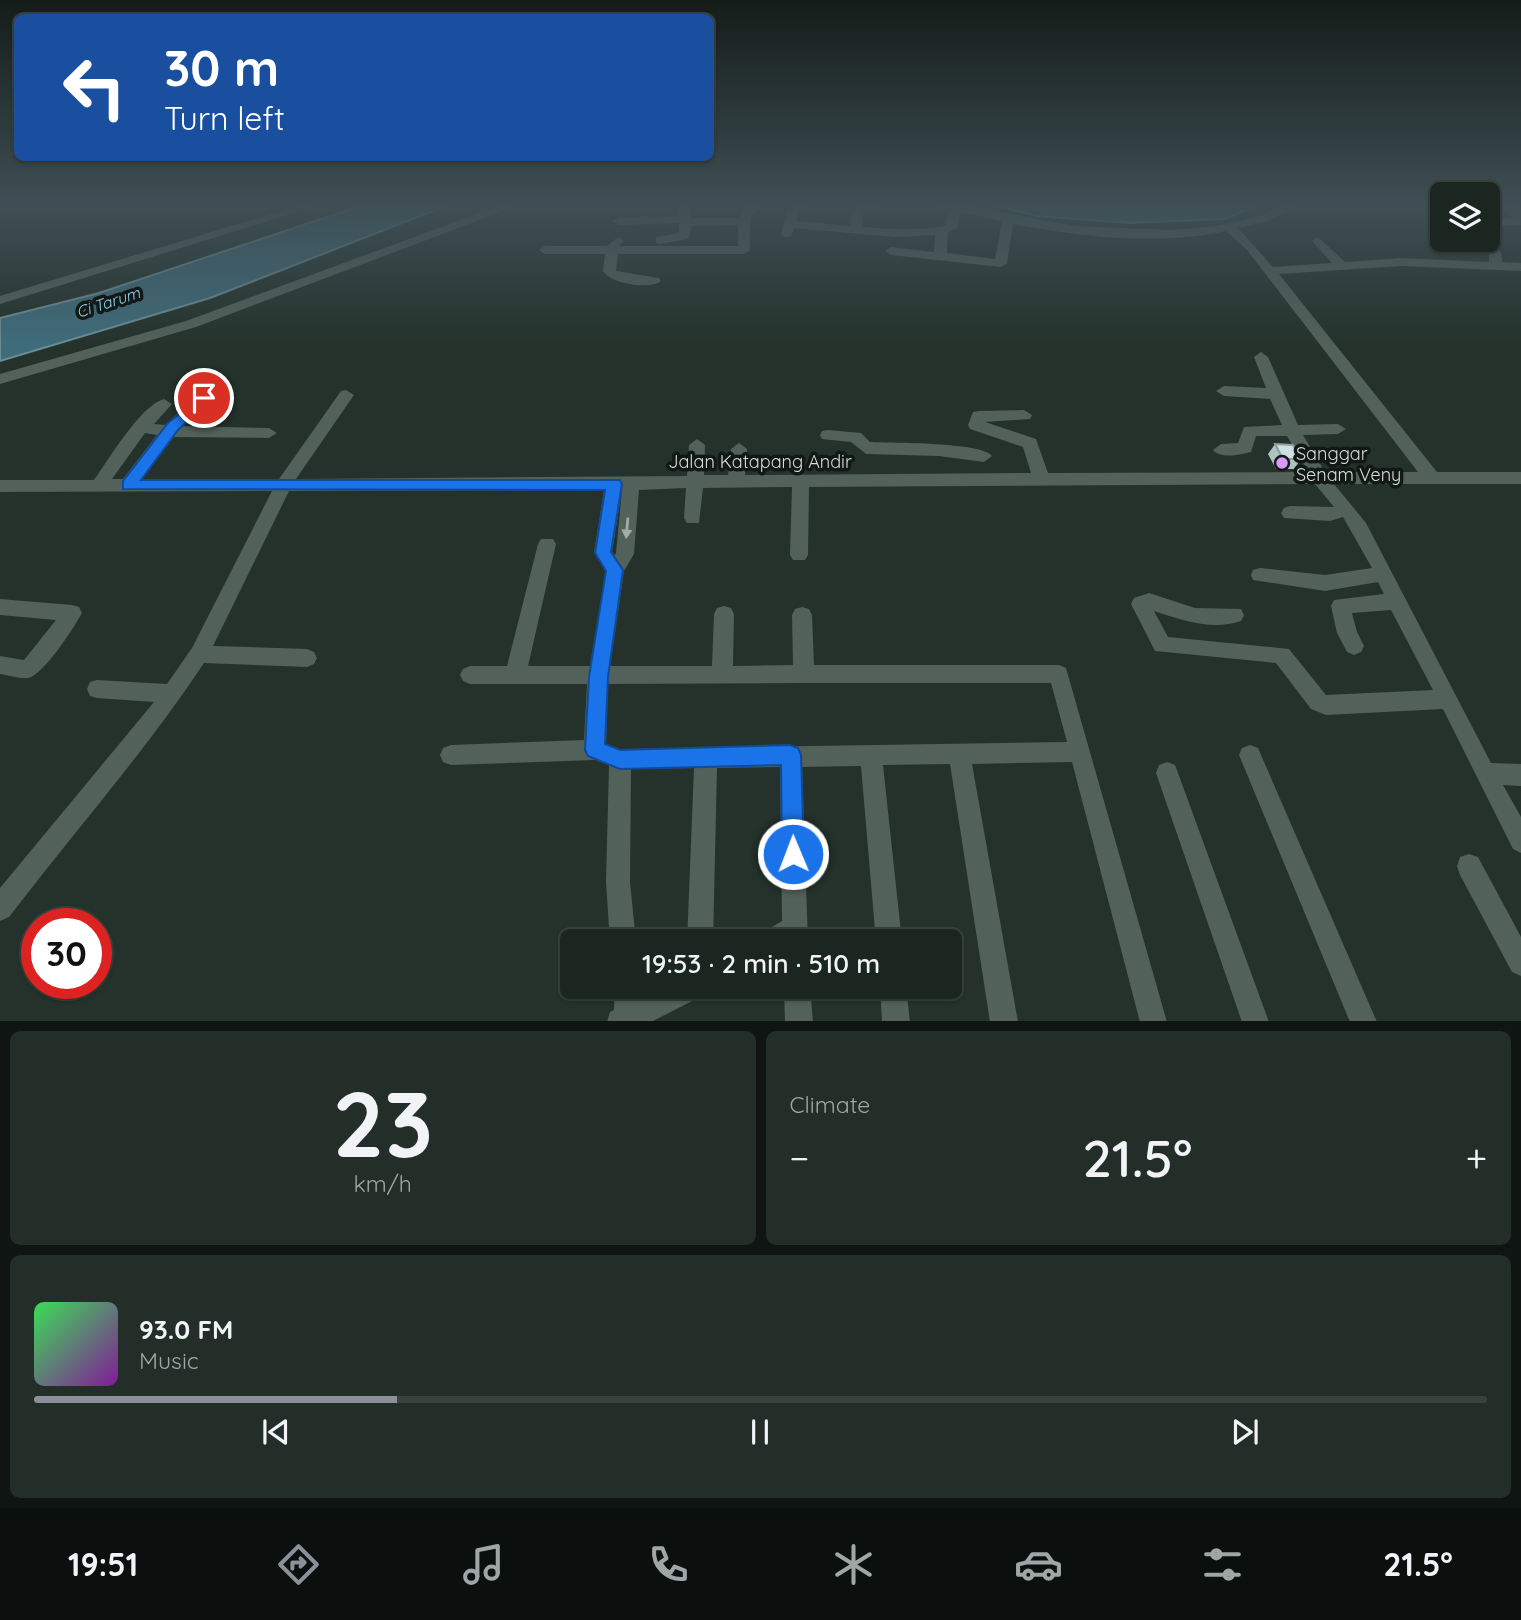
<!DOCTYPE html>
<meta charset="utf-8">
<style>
:root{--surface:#1b2620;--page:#242e29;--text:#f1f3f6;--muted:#a0a5a5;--line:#39433e;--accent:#8c9099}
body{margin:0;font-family:Quicksand,sans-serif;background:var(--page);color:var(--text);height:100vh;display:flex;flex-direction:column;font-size:26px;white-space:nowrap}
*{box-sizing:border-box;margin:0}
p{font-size:23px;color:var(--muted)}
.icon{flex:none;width:38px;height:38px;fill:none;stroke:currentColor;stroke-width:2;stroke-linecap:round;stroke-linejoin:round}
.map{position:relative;height:1021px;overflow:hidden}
.details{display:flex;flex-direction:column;gap:10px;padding:10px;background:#0f1512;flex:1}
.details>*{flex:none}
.hud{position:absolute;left:14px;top:14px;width:700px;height:147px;border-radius:10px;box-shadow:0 2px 5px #0004,0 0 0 2px var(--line);background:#1a4fa0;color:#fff;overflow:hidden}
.controls{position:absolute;left:1430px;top:182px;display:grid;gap:14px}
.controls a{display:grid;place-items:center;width:70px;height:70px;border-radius:10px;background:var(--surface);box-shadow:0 2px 5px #0004,0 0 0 2px var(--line);font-size:35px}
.speed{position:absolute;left:21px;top:908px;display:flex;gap:14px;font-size:35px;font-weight:700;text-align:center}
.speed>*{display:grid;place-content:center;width:91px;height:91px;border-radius:50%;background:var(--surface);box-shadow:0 2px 5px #0004,0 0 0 2px var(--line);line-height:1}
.speed .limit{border:10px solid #d22;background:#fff;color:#111}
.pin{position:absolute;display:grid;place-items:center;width:60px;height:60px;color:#fff;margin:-30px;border:4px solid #fff;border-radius:50%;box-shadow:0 2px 7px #0007}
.me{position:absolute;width:77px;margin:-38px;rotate:359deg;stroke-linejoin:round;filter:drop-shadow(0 0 5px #0008)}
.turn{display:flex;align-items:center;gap:24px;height:147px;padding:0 35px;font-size:32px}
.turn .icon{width:91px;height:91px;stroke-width:2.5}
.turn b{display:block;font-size:49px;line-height:60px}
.big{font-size:52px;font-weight:600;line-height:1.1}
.details .widget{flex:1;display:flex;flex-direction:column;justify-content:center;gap:10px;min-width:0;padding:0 24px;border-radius:10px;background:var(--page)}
.details .dial{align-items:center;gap:0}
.dial b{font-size:91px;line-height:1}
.song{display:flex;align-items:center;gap:21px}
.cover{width:84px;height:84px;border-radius:10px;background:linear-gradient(135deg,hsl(130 70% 55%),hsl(290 70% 35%))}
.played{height:7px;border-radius:4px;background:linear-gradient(90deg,var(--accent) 25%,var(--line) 25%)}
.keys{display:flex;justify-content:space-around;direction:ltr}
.heat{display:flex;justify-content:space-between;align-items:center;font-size:38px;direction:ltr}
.details .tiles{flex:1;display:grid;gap:10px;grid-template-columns:1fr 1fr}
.widget:last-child{grid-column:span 2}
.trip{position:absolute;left:560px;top:929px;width:402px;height:70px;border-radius:10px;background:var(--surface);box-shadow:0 2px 5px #0004,0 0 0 2px var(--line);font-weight:600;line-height:70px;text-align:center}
.dock{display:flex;height:112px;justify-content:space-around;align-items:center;background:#0b0f0d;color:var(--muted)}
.dock .icon{width:49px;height:49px}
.dock .on{color:var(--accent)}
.dock b{font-size:32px;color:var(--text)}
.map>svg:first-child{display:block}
</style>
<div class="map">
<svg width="1521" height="1022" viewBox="0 0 1521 1022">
<rect width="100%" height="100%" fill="#24322b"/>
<path fill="#3f6c7b" stroke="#6c8e97" stroke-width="2" d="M366,204H451L210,298L0,361V318L99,293Z
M989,204H1260L1225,219L1129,223L1037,216Z"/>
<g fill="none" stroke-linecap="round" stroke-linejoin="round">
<path fill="#526159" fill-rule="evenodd" d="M304,204H323L0,304V296Z
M504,204H522L196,327L0,384V374L186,321Z
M678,204H690V218H738L750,204H763L750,218V250L744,254H618L616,271L659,278L661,281C649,290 611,284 603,271L605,254H545L539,250L545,246H607L618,237L624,241L619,246H738V225L691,226L689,239L660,244L656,243V237L679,233V223L619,225L613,221L619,217L678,216Z
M794,204H807L799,212L796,221L850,226L853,207L884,204L863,211L862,227C890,229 918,231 945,226L949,210L934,204H956L1074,226L1170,230L1216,226L1256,217L1289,204H1306L1264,222L1238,228L1273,267L1332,263L1312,241L1318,237L1345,262L1401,258L1489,262V253L1478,240H1488V237L1501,252L1502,262L1521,263V271L1401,266L1279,274L1437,472H1521V484H1334L1366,523L1491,763L1521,764V786L1503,785L1521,817V853L1513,849L1443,709L1326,715L1311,709L1276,663L1155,651L1131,604L1134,598L1149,593L1195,608L1241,609L1244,615L1241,621C1212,631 1182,620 1154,611L1168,637L1289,649L1326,695L1433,690L1391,610L1352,613L1357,632L1364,646L1361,652L1354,655L1347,652L1337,633L1331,606L1334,600L1384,594L1378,582L1325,591L1253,580L1251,575L1253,570L1260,568L1325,575L1372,568L1343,517L1330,521L1284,518L1281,513L1284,508L1290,506L1334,507L1315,484L809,487L808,555L805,560H793L790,555L792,487L703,488L699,523H687L684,518L686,488L639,490L634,554L624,571L610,666H712L714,614L717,608L724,606L731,608L734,614L733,666L793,665L792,615L795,609L802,607L809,609L812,615L814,665H1059L1066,668L1167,1022H1140L1072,762L972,764L1018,1022H990L950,764L883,765L902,942H876L861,766L802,767L808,942H758L762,933L782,921L780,767L717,768L713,942H687L694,768L631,769L630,882L636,942H610L606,882L609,765L595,760L451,765L443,762L440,755L443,748L451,745L584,740L587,684H470L463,681L460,675L463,669L470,666H507L538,544L541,539H553L556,544L528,666H590L606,571L594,553L604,490L289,491L213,646L307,649L314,652L317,658L314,664L307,667L204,663C145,752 74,832 9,917L0,921V888L154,702L97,698L90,696L87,689L90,682L97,680L167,684L192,648L272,491L0,492V480H94C109,459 141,405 164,399L172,404L154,424L165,425L199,394L204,393L212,398L209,402L183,426L269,428L277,433L269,438L174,437L141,479H279L341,391L346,390L354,395L296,479L687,476L689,445L697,439L705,445L704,475H728L731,449L739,443L747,449L745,475L1031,473L1023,447L970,429L968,425L973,412L979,411L1024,410L1032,415L1030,419L985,422L1036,439L1048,473L1308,472L1287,436H1256L1251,452C1240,455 1220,459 1213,450L1221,444L1238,443L1244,427L1282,425L1270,399L1224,396L1216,391L1224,386L1266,388L1254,357L1261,352L1268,357L1298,425L1338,424L1346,429L1338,434L1303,435L1325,472H1418L1247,250L1226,231C1158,246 1081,237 1013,224L1007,263L1001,267L891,255L885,251L891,247L934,252L935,235L896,237L794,228L791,237H783L781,234L787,211ZM960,212L1002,221L995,259L947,253L948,232L957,228ZM145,433L157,435L123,479H112ZM622,490L616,553L615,555L612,552ZM800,683H1051L1067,742L620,749L606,744L608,684Z
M1497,204H1511L1521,211V225H1488V219L1514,218Z
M828,430L861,433L870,442C891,443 982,442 992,456L984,462L939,456L866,454L851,442L822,439L820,435L822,431Z
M0,599L72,605L79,607L82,613C74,627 44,675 28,678C20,679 8,675 0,674V656L24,660L56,620L0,615Z
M1250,745L1258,748L1377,1022H1350L1239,755L1242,748Z
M1167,762L1175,765L1178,773L1269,1022H1242L1156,773L1159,765Z
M1469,854L1478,857L1521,937V976L1512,972L1460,875L1457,866L1460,857Z
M615,987H641V998L664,987H706L702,996L651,1022H607L610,1012L614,1010Z
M784,987H810L813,1022H785Z
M880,987H906L910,1022H882Z"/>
</g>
<path fill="#afc1c0" d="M1275,444L1301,459L1294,469H1276L1268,454Z"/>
<path fill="#cbe0df" stroke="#8e9d9c" stroke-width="2" d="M1275,444L1293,445L1301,459H1283Z"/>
<defs><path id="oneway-solid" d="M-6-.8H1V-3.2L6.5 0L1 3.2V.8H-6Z" transform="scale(1.75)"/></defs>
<use fill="#a1aca6" href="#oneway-solid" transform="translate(627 528) rotate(95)"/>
<linearGradient id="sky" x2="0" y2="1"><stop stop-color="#141c18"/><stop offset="0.59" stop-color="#3f4f55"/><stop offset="1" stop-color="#3f4f55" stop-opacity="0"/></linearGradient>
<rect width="1521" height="347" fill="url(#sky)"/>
<path fill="#1a73e8" stroke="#114b97" stroke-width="2" d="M204,394L209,395V401L178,430L141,480H620L622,484L611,552L623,570L608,677L605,744L620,750L790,745L798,748L801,755L804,854L800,861L793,865L785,861L782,854L781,765L620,769L588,756L585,750L589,677L606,571L595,553L605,490L123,489V481L168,423Z"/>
<circle fill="#d69bfa" stroke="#121815" stroke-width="2.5" cx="1282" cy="463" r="7"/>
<g text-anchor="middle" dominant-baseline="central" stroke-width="7" stroke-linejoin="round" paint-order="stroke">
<g font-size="16" font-style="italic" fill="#88d5f0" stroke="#121815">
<text transform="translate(108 302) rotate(-18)">Ci Tarum</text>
</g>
<g font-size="18" fill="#d6ded9" stroke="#121815" text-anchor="start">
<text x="1296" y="453">Sanggar<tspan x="1296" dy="21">Senam Veny</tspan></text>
</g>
<g font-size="18" fill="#d6ded9" stroke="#121815">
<text x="760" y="461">Jalan Katapang Andir</text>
</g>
</g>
</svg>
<div class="controls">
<a><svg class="icon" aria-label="layers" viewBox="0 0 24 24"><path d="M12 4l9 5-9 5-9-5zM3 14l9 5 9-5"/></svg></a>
</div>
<div class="speed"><div class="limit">30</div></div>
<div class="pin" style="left:204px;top:398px;background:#d93025"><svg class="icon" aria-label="arrive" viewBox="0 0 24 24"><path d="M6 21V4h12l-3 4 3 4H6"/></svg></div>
<svg class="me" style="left:793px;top:854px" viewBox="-20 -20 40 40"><circle r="17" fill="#1a73e8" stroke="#fff" stroke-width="3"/><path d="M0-11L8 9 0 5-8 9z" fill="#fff"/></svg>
<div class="trip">19:53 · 2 min · 510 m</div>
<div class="hud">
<div class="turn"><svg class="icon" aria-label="left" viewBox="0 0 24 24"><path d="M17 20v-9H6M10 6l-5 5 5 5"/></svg><div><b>30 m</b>Turn left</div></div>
</div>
</div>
<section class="details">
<div class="tiles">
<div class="widget dial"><b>23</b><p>km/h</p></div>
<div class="widget"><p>Climate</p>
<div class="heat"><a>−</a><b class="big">21.5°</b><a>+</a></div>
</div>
<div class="widget">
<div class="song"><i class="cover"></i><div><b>93.0 FM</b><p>Music</p></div></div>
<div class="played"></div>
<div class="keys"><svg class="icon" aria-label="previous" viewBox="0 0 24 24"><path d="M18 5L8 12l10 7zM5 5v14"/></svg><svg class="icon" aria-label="pause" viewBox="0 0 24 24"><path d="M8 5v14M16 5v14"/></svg><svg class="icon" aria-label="next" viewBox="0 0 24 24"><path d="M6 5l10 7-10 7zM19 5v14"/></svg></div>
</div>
</div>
</section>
<nav class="dock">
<b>19:51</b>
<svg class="icon on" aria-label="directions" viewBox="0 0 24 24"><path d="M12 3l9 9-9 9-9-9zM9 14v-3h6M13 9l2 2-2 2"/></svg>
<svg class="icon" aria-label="music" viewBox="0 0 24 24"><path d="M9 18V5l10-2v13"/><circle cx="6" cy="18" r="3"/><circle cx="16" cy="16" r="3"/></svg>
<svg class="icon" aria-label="phone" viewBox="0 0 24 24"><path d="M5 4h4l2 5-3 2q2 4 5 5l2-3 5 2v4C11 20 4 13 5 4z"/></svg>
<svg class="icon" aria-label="climate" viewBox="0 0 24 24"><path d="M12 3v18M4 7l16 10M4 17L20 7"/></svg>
<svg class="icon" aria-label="car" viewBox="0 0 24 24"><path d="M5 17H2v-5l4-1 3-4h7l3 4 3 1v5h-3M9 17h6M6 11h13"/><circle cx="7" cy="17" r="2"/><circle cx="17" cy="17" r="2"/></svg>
<svg class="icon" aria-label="filters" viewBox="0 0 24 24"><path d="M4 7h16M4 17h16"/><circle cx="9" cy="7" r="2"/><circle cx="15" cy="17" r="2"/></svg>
<b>21.5°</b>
</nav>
